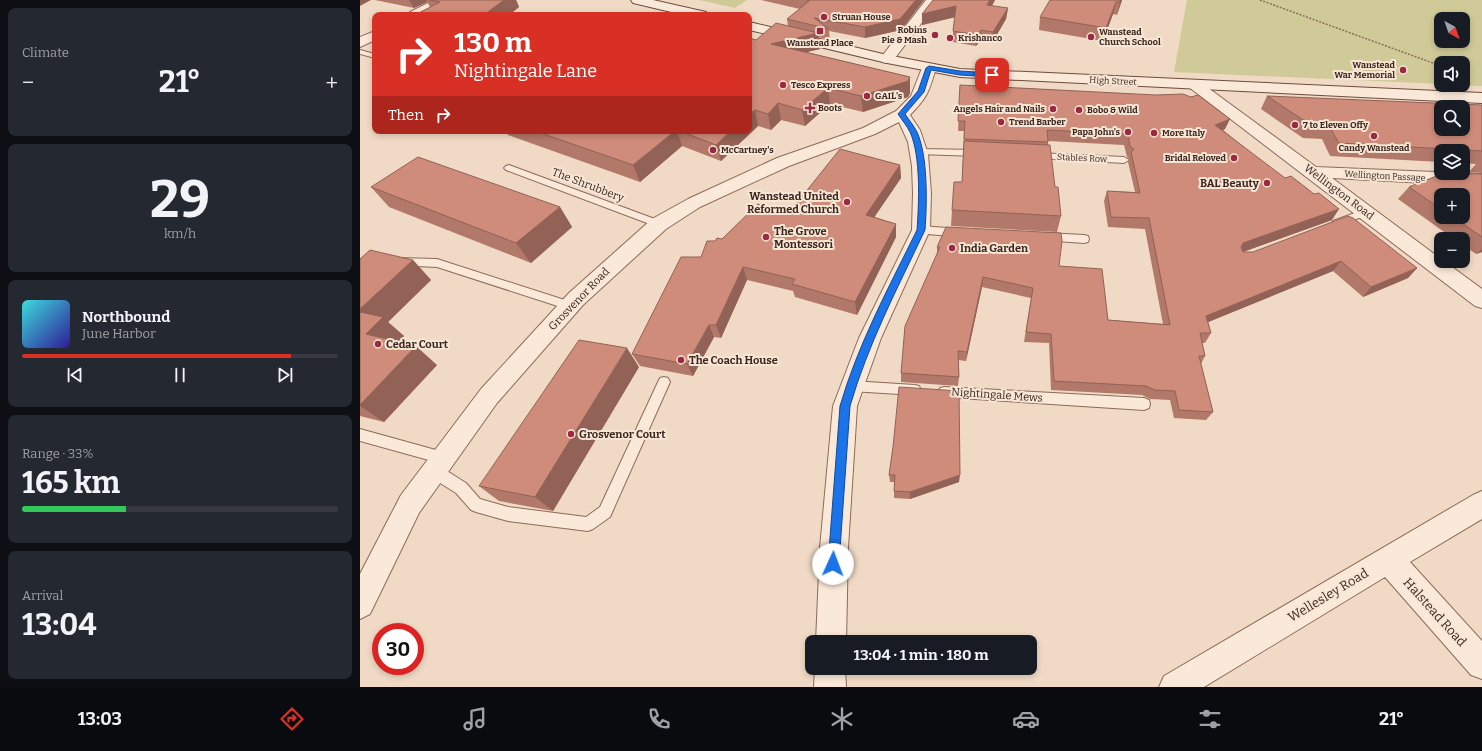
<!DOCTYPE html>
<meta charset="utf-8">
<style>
:root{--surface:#171b24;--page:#242831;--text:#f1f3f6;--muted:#9ea1a6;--line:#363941;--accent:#d93025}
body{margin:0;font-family:Bitter,serif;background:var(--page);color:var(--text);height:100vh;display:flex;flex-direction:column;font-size:15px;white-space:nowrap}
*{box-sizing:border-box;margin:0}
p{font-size:13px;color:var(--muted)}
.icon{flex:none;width:22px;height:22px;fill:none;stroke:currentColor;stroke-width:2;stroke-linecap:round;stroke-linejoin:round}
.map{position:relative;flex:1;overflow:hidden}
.side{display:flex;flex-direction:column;gap:8px;padding:8px;background:#0d0f14;width:360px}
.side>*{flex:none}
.guide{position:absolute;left:12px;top:12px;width:380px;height:122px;border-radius:8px;box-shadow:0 2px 6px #0003;background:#d93025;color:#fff;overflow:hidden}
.needle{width:26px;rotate:140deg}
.controls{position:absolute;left:1074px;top:12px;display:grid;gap:8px}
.controls a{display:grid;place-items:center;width:36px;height:36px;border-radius:8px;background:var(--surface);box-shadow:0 2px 6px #0003;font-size:20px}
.speed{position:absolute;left:12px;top:623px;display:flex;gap:8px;font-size:20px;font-weight:700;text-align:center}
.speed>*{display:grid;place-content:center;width:52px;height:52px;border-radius:50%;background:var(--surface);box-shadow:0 2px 6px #0003;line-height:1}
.speed .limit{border:6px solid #d22;background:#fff;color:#111}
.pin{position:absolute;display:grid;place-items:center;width:34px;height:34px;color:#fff;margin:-17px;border-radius:8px;box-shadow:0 2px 6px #0006}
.me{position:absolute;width:44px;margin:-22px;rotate:2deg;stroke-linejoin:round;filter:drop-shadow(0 0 3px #0008)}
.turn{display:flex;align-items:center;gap:14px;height:84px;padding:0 16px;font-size:18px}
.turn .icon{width:52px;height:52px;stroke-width:2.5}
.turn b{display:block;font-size:28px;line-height:34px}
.then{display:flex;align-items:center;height:38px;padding:0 16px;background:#0003;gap:8px;font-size:15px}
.big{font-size:30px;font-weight:700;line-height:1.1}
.side .tile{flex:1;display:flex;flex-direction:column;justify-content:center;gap:6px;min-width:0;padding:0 14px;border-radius:8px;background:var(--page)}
.side .dial{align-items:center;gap:0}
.dial b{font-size:52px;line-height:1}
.song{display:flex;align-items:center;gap:12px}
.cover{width:48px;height:48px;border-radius:6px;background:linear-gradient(135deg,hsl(180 70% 55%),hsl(250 70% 35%))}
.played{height:4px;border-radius:2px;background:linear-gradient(90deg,var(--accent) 85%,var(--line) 85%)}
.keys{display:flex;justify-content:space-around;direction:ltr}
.heat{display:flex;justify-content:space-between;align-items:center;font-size:22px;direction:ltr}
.charge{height:6px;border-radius:3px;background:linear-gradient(90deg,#34c759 33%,var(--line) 0)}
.trip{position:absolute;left:445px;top:635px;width:232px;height:40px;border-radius:8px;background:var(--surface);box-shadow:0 2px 6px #0003;font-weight:700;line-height:40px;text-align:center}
.tabs{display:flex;height:64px;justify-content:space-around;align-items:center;background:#090b0e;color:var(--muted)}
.tabs .icon{width:28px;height:28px}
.tabs .active{color:var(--accent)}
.tabs b{font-size:18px;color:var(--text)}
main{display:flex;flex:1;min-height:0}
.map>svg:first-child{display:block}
</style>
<main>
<section class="side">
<div class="tile"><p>Climate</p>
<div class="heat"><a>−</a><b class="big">21°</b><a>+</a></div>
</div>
<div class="tile dial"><b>29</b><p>km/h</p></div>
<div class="tile">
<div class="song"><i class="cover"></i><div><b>Northbound</b><p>June Harbor</p></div></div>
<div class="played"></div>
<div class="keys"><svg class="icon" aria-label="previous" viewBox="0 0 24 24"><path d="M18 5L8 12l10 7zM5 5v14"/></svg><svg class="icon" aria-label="pause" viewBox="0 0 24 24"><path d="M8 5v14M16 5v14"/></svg><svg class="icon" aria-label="next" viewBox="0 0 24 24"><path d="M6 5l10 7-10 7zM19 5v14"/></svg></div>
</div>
<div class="tile"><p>Range · 33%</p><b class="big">165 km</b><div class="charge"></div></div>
<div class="tile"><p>Arrival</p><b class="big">13:04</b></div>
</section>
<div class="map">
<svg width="1122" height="687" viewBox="0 0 1122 687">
<rect width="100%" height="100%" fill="#f0dac5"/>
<path fill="#cfca98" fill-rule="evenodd" d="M339,0H387L375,8Z
M827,0H1122V86L1093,85H1103V63H1081V84L814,72ZM1081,19H1103V41H1081Z"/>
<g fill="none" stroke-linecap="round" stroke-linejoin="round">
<g stroke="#8c6a5a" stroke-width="2">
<path id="lane" d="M321,8L325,10L319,15H310Z
M0,50L15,54V58L0,54Z
M560,149L618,150L623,153L618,156L557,154L555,152Z
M677,153L764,157L769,160L764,163L674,158L672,156L674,154Z
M149,165L303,222L304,224L299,227L295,226L146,170L144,168L146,166Z
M1006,209L1011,212L1010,214L977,226L972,223L973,221Z
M561,226L600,229L604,230L605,233L604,236L600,237L557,233L556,230L557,227Z
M686,233L724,235L728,236L729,239L728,242L724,243L682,240L681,237L682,234Z
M38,258L77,259L214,303L216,306L214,309L210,310L77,267L34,265L33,262L34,259Z
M304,377L308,378L310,382L250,517L233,529L228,531L148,521L116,512L111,510L96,493L69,476L67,471L69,466L74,465L79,466L106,483L120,499L148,507L226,517L240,507L298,382L300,378Z
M491,381L555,385L559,386L561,390L559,394L555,395L491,391L487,390L485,386L487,382Z
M584,387L784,398L789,400L790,404L789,408L784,410L584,397L580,396L578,392L580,388Z
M0,429L83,452L88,454L90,458L88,462L83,464L0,441Z"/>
</g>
<g stroke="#8c6a5a" stroke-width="2">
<path id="street" d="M74,0H90L88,3L65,15H48L50,12Z
M566,0H579L532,62L527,63L522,62L520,59L522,56Z
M15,31V40L0,47V37Z
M569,64L574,65L576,68C569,91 568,97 550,115L560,130L568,154L571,193L570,230L521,338L497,406L488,548L486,642H456L460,548L473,406L499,338L552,230L553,193L552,166L548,142L539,122L515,134L429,166L340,207L306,229L223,305L137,403L59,513L10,614L0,619V574L41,495L121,389L209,293L292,219L328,199L417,158L503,128L536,111L551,96L562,68L564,65Z
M835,81L840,82L956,167L1122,174V186L972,178L1081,259V261H1084L1122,289V308L1115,306L830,88L828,85L830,82Z
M1122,491V519L1050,562L1122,641V679L1111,675L1025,577L844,687H799L804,676L1113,495Z
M455,668H485L486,687H454Z"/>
</g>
<g stroke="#6e4c3d" stroke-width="2">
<path id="secondary" d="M271,0H293L346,12L348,15H324L273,3Z
M389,22L527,55L600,69L1122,93V103L600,77L527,63L389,30Z"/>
</g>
<path stroke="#8c6a5a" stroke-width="1.5" stroke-dasharray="2 1.5" stroke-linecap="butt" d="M900,0L1081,66"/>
<use href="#lane" fill="#fae9d9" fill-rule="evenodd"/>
<use href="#street" fill="#fae9d9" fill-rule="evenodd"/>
<use href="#secondary" fill="#fae9d9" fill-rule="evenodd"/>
</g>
<path fill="#b27869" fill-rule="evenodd" d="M15,0H156L159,7L149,15H55L70,7L67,2L54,8Z
M401,0H564L541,30L505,38L469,31L470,40L459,37L460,49L446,52L550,77V93L548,97L503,112L470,104L445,126L421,120L411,130L398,126L361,161L322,146L280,182L148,135L146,131H389L396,40L428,26L427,19L440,9Z
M573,0H635L632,6L648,8L646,19L632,43L620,41L616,46L593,42V31L595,17L562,25Z
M762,0L757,15L753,14L743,41L679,30L680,17Z
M600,85L865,129L863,130L972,220L883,252L1057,268L1048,278L1003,297L973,271L848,322L851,333L845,343H842L845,356L841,364L853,412L846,420L814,418L810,400L790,399L782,395L691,390L689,343L664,342L671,298L622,287L606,361L598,360L599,377L598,386L541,382V373L577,255V247L699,266L748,320L803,324L785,229L748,227L744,201L747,191L775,192L768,162L769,159L767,157L764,145L688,141V145L695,187L701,216L697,232L591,226L592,210L602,182L604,131H598Z
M907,96L1122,105V173L1109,172L1116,164L1103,163V151H1081V162L970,156L962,139L943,138L901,109Z
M540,165L541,178L514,217L536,224V237L497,315L435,297L433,291L387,280L361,338L354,337L333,376L280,366L272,354L341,257L362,239L428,214Z
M1122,174V252L1116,254L1103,245V239H1094L1038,199L1049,187ZM1081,195L1103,217H1081Z
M11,187L200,207L212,227L171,263L29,207Z
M0,259L53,260L71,280L28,322L44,336L38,342L77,365L24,422L0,416Z
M279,367L193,511L139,501L119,486Z
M533,447L599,482L550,499L534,498V482H530L529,475Z"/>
<path fill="#916255" d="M0,0H11L0,6Z
M49,0H66L67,2L54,8Z
M144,0H156L159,7L149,15H124Z
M556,0H564L541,30L505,38V27Z
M630,0H635L626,15L627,5Z
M760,0H762L757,15L760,2Z
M756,2L753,14L743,41L746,28Z
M596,6V17L562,25V14Z
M648,8L646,19L632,43L633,32Z
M621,30L620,41L616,46L617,35Z
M458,33L460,49L414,60L411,44Z
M550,77V93L548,97L503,112L501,96Z
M468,88L470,104L445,126L442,110Z
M418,103L421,120L411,130L408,114Z
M395,110L398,126L361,161L356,145L371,131H389V115Z
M870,119L865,129L851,135L855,125Z
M315,131H317L322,146L280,182L273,165Z
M540,165L541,178L507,228L506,215Z
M200,207L212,227L171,263L156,243Z
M979,209L972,220L877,254L883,243Z
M536,224V237L497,315L495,302Z
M1122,249V252L1116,254Z
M53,260L71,280L28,322L44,336L28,352L6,334L0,313V309Z
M981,261L973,271L841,325L846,316Z
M383,267L387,280L361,338L356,325Z
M1057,268L1048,278L1003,297L1011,287Z
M623,277L622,287L606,361L607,352Z
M349,325L354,337L333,376L327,364Z
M56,346L77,365L24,422L0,406V405Z
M267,348L279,367L193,511L175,497Z
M600,475L599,482L550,499V492Z"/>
<path fill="#cf8c7a" stroke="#916255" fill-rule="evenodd" d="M69,0H144L124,15H55L80,2Z
M447,0H556L540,19L505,27L454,18L469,29L427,19L449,1Z
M573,0H630L627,5L648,8L633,32L621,30L617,35L593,31L596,6L562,14Z
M690,0H760V2H756L746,28L680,17Z
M416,23L458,33L411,44L550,77L548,81L501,96L468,88L442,110L418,103L408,114L395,110L389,115V38L396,40Z
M600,85L796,95L823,94L831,97L838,95L870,119L855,125L925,178L931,176L954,194L959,193L979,209L883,243L881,247L883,252H893L988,216L993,218L1057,268L1011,287L981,261L846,316L851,333H840L845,356H839L853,412L819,410L815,391L795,390L786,386L694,381L691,334L666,332L673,288L623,277L607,352L598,351L599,377L541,373L545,326L580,247H577L586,227L701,233L702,241L699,266L742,269L748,320L810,325L789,218L751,217L747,191L780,193L771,152L774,149L770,147L768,134L687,130L688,142L604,139L605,121H598Z
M907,96L1122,105V151L979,143L969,126L951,125ZM1081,107H1103V129H1081Z
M175,131H315L273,165Z
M320,131H371L356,145Z
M604,141L690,145L695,187H698L701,216L592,210L594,182H602Z
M480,149L540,165L506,215L536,224L495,302L432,284L435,279L383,267L356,325H349L327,364L272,354L321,257H341L347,241H355L357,238L362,239L398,204L428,214Z
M58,157L200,207L156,243L11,187Z
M1084,173L1122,174V237L1093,217H1103V195H1081V209L1049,187Z
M10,250L53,260L0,309V259Z
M0,312L23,317L6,334L56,346L0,405Z
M219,340L267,348L175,497L119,486Z
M539,387L599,391L600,475L550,492L534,491L535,475H529L533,447Z"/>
<path fill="#1a73e8" stroke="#114b97" d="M569,66L600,71L632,73L635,75L632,77L600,75L571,70L564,92L545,114C549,120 554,126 557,132C568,156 567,203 565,230C538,287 508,344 490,406L479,564L477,568L473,569L469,568L468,564L480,406C498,344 529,287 557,230C559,203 561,156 550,132C547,126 542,120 538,114L558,91L566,68Z"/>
<g fill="#9d2841" stroke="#f7e6d5" stroke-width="1.5">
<circle cx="464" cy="17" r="4"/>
<rect x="456" y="27" width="8" height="8" rx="2"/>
<circle cx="575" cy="35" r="4"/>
<circle cx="731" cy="37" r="4"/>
<circle cx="590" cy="38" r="4"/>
<circle cx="1043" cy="70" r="4"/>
<circle cx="423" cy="85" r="4"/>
<circle cx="507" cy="96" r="4"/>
<path d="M448 102h4v4h4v4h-4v4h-4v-4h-4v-4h4z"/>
<circle cx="693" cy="109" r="4"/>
<circle cx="719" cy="110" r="4"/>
<circle cx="641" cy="122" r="4"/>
<circle cx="935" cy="125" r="4"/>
<circle cx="768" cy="132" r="4"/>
<circle cx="794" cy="133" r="4"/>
<circle cx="1014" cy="136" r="4"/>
<circle cx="353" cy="150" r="4"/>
<circle cx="874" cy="158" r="4"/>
<circle cx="907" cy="183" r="4"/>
<circle cx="487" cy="202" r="4"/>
<circle cx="406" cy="237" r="4"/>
<circle cx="592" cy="248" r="4"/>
<circle cx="18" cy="344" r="4"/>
<circle cx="321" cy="360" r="4"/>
<circle cx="211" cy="434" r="4"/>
</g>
<g text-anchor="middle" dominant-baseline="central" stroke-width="4" stroke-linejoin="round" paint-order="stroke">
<g font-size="9" font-weight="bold" fill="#3c271f" stroke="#f7e6d5" text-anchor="start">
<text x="472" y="17">Struan House</text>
<text x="567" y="30" text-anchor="end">Robins<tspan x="567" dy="10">Pie &amp; Mash</tspan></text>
<text x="739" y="32">Wanstead<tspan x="739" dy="10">Church School</tspan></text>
<text x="598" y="38">Krishanco</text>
<text x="460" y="43" text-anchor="middle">Wanstead Place</text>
<text x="1035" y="65" text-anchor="end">Wanstead<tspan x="1035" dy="10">War Memorial</tspan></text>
<text x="431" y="85">Tesco Express</text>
<text x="515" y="96">GAIL's</text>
<text x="458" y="108">Boots</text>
<text x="685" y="109" text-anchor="end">Angels Hair and Nails</text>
<text x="727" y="110">Bobo &amp; Wild</text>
<text x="649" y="122">Trend Barber</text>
<text x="943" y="125">7 to Eleven Offy</text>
<text x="760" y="132" text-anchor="end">Papa John's</text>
<text x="802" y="133">More Italy</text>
<text x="1014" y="148" text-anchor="middle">Candy Wanstead</text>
<text x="361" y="150">McCartney's</text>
<text x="866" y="158" text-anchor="end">Bridal Reloved</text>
</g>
<g font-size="9" fill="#3c271f" stroke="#f7e6d5">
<text transform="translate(753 81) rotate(3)">High Street</text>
<text transform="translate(722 158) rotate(3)">Stables Row</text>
<text transform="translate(1025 176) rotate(3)">Wellington Passage</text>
</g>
<g font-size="11" font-weight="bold" fill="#3c271f" stroke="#f7e6d5" text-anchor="start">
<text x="899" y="183" text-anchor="end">BAL Beauty</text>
<text x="479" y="196" text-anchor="end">Wanstead United<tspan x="479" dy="13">Reformed Church</tspan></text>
<text x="414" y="231">The Grove<tspan x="414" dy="13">Montessori</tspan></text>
<text x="600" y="248">India Garden</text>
<text x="26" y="344">Cedar Court</text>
<text x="329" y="360">The Coach House</text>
<text x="219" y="434">Grosvenor Court</text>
</g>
<g font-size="11" fill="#3c271f" stroke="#f7e6d5">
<text transform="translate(228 185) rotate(21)">The Shrubbery</text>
<text transform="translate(979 192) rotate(37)">Wellington Road</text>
<text transform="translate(219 299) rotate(-46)">Grosvenor Road</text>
<text transform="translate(637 395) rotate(4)">Nightingale Mews</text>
</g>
<g font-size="13" fill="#3c271f" stroke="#f7e6d5">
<text transform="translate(968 595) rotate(-31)">Wellesley Road</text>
<text transform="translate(1075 612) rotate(48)">Halstead Road</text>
</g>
</g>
</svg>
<div class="controls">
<a><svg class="needle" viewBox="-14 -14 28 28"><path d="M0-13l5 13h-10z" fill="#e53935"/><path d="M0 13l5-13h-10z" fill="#9ea1a6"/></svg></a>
<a><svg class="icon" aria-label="sound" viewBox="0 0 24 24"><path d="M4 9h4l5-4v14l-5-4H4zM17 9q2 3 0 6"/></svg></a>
<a><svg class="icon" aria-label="search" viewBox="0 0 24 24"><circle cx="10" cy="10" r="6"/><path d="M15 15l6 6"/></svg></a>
<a><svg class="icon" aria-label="layers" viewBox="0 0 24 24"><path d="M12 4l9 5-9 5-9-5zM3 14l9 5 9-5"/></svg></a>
<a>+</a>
<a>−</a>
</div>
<div class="speed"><div class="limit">30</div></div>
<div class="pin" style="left:632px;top:75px;background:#d93025"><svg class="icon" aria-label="arrive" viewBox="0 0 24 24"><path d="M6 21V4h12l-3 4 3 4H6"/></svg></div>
<svg class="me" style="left:473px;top:564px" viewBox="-20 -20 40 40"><circle r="19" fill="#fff"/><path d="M0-13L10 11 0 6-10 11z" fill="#1a73e8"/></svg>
<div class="trip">13:04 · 1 min · 180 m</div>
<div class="guide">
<div class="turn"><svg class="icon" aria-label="right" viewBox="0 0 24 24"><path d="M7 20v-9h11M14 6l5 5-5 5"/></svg><div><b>130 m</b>Nightingale Lane</div></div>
<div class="then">Then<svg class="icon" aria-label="right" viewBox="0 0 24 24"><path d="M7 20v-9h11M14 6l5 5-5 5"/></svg></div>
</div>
</div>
</main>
<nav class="tabs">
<b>13:03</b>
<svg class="icon active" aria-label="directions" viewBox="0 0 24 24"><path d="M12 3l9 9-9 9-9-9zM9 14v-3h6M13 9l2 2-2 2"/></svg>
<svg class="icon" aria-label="music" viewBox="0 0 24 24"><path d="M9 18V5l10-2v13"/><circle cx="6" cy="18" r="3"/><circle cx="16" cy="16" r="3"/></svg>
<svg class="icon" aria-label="phone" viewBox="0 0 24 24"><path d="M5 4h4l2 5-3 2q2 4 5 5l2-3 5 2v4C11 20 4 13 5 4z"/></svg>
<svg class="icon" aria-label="climate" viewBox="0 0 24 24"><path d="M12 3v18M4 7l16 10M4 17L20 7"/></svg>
<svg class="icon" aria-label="car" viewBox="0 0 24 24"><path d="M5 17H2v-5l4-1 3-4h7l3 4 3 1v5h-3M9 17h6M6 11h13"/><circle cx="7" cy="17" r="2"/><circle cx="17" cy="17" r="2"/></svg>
<svg class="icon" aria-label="filters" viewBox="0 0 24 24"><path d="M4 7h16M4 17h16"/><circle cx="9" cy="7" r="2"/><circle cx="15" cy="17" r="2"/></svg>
<b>21°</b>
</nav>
